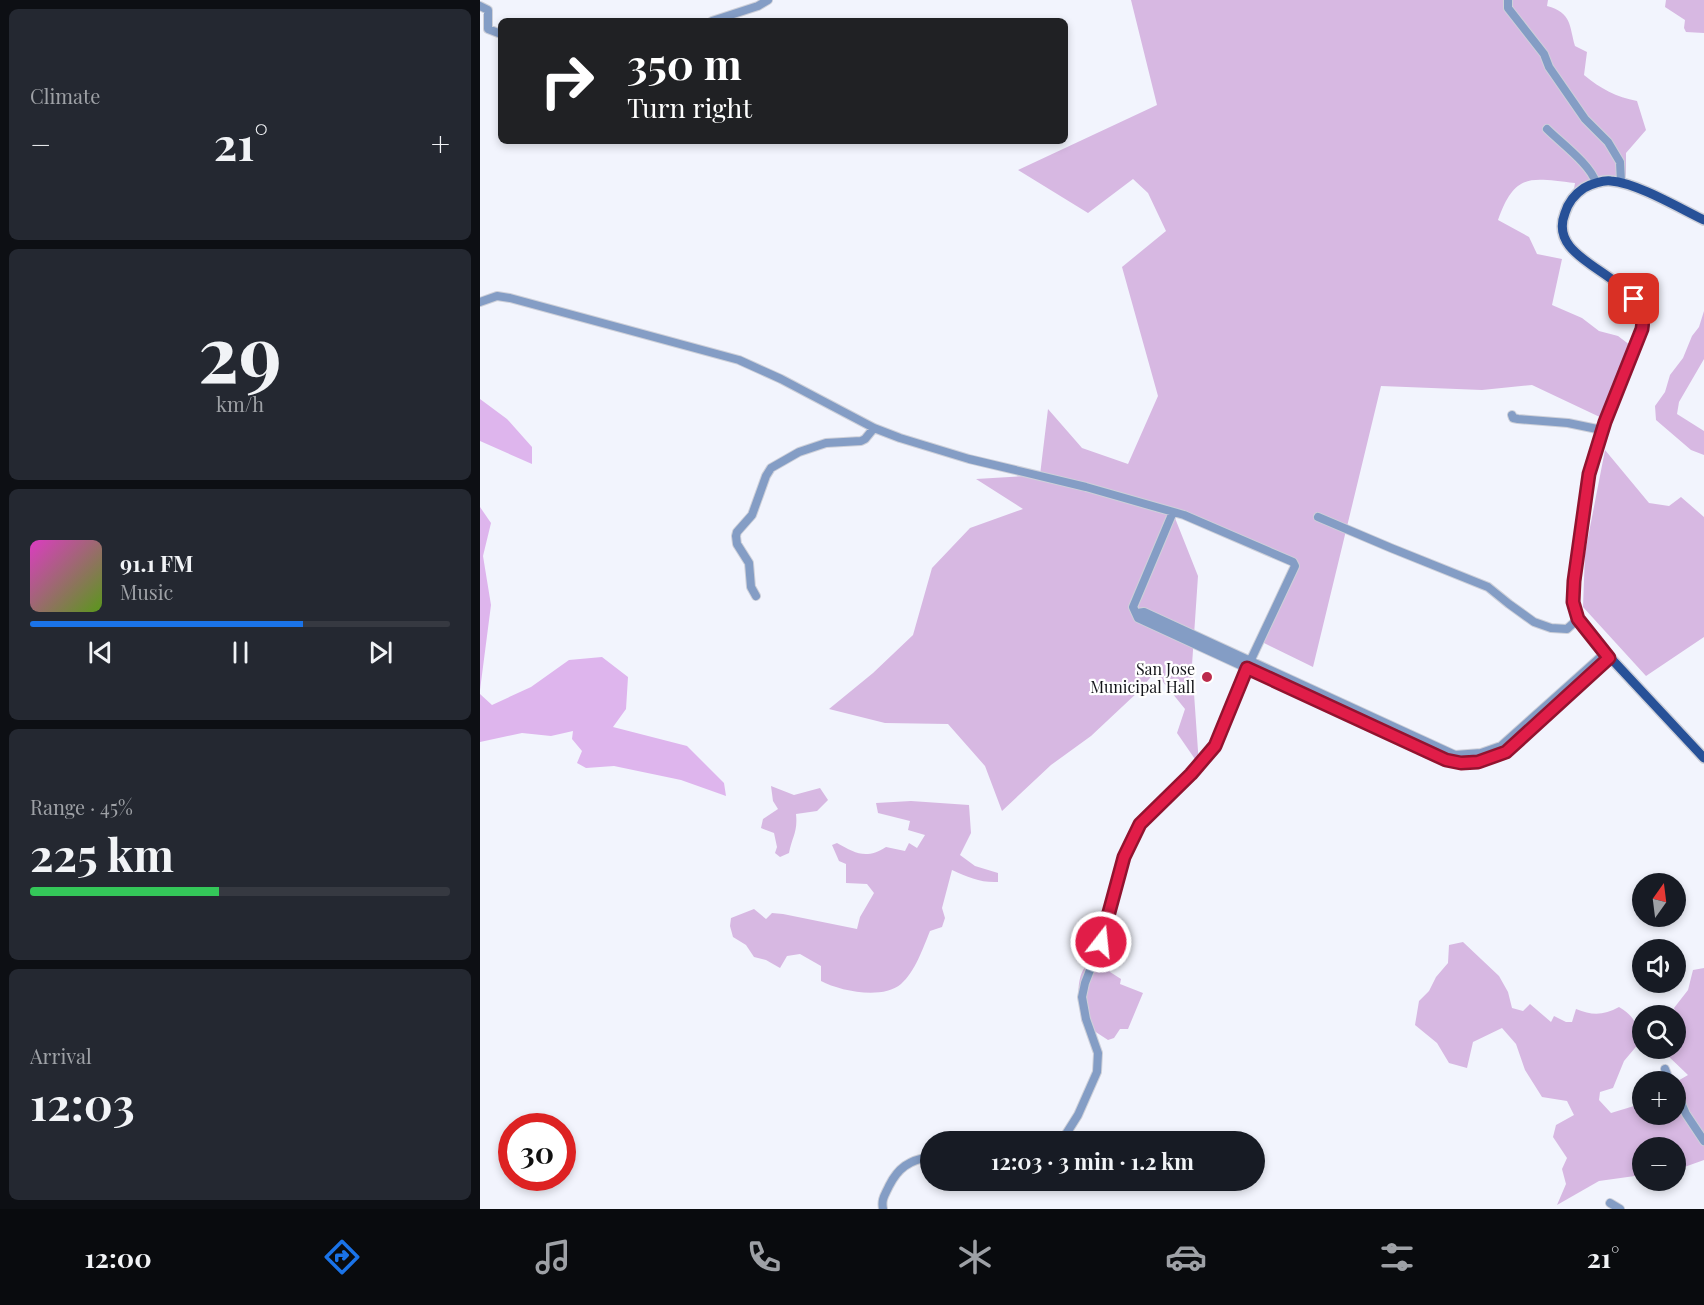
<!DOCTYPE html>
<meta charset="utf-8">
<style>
:root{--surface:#171b24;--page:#242831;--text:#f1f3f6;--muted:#9ea1a6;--line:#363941;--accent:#1a73e8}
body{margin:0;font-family:"Playfair Display",serif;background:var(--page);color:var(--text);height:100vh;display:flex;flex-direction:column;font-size:22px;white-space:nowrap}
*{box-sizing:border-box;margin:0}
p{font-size:20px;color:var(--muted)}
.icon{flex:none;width:33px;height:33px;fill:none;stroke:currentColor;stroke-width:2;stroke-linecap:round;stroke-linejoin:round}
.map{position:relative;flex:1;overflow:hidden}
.details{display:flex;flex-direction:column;gap:9px;padding:9px;background:#0d0f14;width:480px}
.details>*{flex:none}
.guide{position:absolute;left:18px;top:18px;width:570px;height:126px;border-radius:9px;box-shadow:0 3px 9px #0003;background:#202124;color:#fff;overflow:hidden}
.needle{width:39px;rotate:14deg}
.tools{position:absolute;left:1152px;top:873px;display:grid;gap:12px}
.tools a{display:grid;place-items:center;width:54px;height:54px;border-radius:50%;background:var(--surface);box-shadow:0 3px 9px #0003;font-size:30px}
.speed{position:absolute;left:18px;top:1113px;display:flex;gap:12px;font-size:30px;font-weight:700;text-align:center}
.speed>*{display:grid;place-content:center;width:78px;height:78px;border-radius:50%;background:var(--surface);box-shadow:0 3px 9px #0003;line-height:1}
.speed .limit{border:9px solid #d22;background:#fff;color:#111}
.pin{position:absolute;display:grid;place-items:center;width:51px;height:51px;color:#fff;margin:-26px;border-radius:12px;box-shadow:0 3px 9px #0006}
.me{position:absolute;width:66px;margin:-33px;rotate:16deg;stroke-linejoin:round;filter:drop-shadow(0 0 4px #0008)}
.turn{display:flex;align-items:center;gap:21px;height:126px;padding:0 30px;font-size:27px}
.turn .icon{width:78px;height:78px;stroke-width:2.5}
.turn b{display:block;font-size:42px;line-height:51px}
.big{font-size:45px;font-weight:700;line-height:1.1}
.details .tile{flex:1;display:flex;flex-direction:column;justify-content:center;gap:9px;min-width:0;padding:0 21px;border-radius:9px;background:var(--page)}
.details .dial{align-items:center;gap:0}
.dial b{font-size:78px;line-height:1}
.song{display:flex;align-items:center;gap:18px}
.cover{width:72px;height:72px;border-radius:9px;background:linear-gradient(135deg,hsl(310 70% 55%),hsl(90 70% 35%))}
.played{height:6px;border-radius:3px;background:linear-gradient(90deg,var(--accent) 65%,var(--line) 65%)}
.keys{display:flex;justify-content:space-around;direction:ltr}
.heat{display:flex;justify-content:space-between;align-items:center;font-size:33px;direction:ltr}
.charge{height:9px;border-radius:4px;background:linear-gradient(90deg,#34c759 45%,var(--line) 0)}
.trip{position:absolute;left:440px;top:1131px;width:345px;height:60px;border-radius:30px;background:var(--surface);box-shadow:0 3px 9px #0003;font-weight:700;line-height:60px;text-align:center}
.dock{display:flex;height:96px;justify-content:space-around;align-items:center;background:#090b0e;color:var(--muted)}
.dock .icon{width:42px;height:42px}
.dock .selected{color:var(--accent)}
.dock b{font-size:27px;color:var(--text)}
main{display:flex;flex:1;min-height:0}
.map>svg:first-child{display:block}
</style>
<main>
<section class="details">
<div class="tile"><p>Climate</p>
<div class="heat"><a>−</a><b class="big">21°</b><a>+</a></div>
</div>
<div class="tile dial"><b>29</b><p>km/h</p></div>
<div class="tile">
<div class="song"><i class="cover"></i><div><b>91.1 FM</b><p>Music</p></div></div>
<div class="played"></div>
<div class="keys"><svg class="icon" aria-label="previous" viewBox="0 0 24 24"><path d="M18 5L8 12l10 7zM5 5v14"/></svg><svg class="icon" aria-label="pause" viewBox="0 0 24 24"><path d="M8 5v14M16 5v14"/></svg><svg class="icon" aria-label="next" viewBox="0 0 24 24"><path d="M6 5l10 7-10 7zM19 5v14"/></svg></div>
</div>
<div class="tile"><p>Range · 45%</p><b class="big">225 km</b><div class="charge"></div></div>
<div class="tile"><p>Arrival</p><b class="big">12:03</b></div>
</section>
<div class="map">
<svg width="1224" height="1209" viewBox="0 0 1224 1209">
<rect width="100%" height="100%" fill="#f2f4fd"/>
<path fill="#d7b8e2" d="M651,0H1068L1067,6C1092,13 1089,25 1095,46L1107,52L1104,75C1121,89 1136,97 1157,101L1166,130L1146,153V174L1144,183H1116L1092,200L1095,183C1050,178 1035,172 1018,220L1049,237L1057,254L1082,259L1072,305L1102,318L1119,331L1138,336L1150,345L1124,419L1052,385L1002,390L901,386L833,667L780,641L814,566L693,513L718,576L712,665L719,765L697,733L705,709L675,672L659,691L611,736L571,765L522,811L505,766L468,724L405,723L349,709L393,673L433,635L452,568L490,528L543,509L496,479L560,475L568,409L602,448L648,464L678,396L642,267L686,231L668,193L653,179L608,213L538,170L677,105Z
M1186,0H1224V33L1206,32L1204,28L1205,20L1185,7Z
M1224,311V359L1199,402L1197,414L1224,431V455L1211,450L1176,420L1175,406L1185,392L1190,375L1203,358L1212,336L1219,327Z
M1125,450L1169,503L1189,506L1201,497L1224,517V637L1166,676L1103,607L1105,553Z
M291,786L314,795L340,788L348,800L337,811L316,814C318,832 312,837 309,853L300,857L295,853L297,847L294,833L281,828L283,819L298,809L293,801Z
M431,801L489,805L491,833L480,855L495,866L518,873V882C501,883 488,877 472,870L462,908L465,918L462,927L450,931C443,948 435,972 421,984C402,1000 360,991 341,981V966L320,954L307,956L300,968L286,960L274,957L266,945L253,937L250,926L251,918L274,909L286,919L292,913L303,914L377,929L380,917L394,893L387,884L366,883V864L359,861L352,845L357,843C375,853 386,860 406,847L425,851L429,843L437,848L445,835L428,830L430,821L398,813L396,803Z
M983,942L1019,976L1028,992L1032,1008L1043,1011L1050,1004L1071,1022L1074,1016L1086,1022H1092L1096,1009C1113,1016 1124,1015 1139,1007C1155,1017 1157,1023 1160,1042L1144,1061L1133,1088L1120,1092L1119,1100L1131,1113L1154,1106L1152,1096L1162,1091V1114H1196V1082L1208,1075L1185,1053L1197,1048L1202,1032L1194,1008L1208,990L1213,970L1224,968V1160L1196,1170V1148H1162V1175L1119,1181L1077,1205L1086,1184L1082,1169L1087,1158L1073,1137L1076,1125L1094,1115L1087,1101L1062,1097L1045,1070L1036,1044L1022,1028L993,1042L987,1068L969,1063L957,1043L935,1025L939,1001L949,991L956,977L968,963L969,945Z
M621,955L632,964L630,972L641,979L640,984L663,993L648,1029H640L634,1038L628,1040L602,1023C598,997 592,966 621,955Z"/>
<path fill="#deb5ed" d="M0,399L27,419L52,447V464L0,441Z
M0,507L11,523L3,556L11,605L0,690Z
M122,657L148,677L146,709L133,727L207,746L244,783L246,796L201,780L134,766L106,768L97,763L102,751L92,739L93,731L71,736L42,733L0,742V694L12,705L51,687L89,660Z"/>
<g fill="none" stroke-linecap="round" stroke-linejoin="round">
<g stroke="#ced0d9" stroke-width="10">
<path id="minor" d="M1028,0V8L1064,54L1069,67L1105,119L1128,142L1140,162L1141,182
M0,6L8,10V29L21,34
M232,21L278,6L288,0
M1067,129C1081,143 1111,165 1116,183
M0,302L17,296L30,298L259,360L301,379L394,428L420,438L489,459L606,487L704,515L813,562L815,566L767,668L735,746L711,774L660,824L644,857L621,942L605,983L602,997L606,1019L618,1053L617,1072L598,1115L581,1142
M1032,415L1033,418L1038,419L1088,423L1122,430
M693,512L653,607L658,618L966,760L981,763L997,762L1026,752L1129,658
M838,517L911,548L1008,587L1029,604L1054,622L1071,628L1087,629L1098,619
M276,596L271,587L269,563L257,544L256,536L257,532L272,515L286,476L291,468L319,452L346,443L381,441L385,439L394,428
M657,613L664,612L975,755L1001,753L1021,746L1125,653
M1185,1069L1190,1082
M1196,1091L1206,1114L1224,1141
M527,1180L543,1185L550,1180
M1130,1203L1140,1209
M403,1209C401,1199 405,1195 409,1186C418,1168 429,1160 450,1157"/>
</g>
<g stroke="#ced0d9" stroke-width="12">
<path id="major" d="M1224,220C1199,208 1157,183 1131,181C1122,180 1112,184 1104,188C1095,194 1088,203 1085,213C1064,266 1169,273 1162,329L1125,422L1109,474L1101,526L1093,602L1098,619L1112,638L1224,758"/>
</g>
<use href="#minor" stroke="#849dc5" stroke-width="8"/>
<use href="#major" stroke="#275198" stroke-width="9"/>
</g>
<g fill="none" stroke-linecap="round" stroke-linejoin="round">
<g stroke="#92132f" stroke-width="15">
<path id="route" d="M621,942L644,857L660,824L711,774L735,746L767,668L966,760L981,763L998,762L1026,752L1129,658L1098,619L1093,602L1094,581L1109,474L1125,422L1162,329C1164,317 1161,309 1154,299"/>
</g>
<use href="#route" stroke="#e11d48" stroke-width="10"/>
</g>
<circle fill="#bc2b4b" stroke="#fff" stroke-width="2" cx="727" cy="677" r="6"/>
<g text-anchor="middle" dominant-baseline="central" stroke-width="4.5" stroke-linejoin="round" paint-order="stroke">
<g font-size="16" fill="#14151a" stroke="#fff" text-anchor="end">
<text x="715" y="668">San Jose<tspan x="715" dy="18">Municipal Hall</tspan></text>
</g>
</g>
</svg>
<div class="tools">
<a><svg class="needle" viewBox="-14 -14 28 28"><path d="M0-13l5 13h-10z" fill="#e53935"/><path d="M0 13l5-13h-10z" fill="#9ea1a6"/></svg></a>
<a><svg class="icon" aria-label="sound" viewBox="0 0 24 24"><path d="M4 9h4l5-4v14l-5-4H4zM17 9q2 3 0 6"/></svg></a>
<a><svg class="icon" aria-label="search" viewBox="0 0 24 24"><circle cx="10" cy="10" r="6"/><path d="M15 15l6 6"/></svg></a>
<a>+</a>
<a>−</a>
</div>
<div class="speed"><div class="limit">30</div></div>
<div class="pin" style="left:1154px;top:299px;background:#d93025"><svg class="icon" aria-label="arrive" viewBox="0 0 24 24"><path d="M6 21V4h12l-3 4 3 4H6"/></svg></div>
<svg class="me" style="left:621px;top:942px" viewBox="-20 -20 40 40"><circle r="17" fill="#e11d48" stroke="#fff" stroke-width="3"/><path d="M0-11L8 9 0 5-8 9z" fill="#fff"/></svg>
<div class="trip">12:03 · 3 min · 1.2 km</div>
<div class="guide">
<div class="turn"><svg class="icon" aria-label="right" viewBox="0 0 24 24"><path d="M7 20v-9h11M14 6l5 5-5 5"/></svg><div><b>350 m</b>Turn right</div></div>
</div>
</div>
</main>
<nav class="dock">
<b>12:00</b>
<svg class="icon selected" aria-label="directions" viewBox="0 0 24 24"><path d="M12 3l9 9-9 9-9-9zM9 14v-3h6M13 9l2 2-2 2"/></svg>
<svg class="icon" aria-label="music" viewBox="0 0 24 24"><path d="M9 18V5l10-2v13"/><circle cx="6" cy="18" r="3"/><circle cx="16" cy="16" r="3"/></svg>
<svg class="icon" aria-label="phone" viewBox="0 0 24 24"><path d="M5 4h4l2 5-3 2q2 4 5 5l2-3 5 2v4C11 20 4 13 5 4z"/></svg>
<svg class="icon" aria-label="climate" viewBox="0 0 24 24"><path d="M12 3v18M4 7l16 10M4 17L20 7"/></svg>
<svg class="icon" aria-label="car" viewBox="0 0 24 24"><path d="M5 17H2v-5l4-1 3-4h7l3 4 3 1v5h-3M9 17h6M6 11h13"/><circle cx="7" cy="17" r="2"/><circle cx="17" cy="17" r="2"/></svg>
<svg class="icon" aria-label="filters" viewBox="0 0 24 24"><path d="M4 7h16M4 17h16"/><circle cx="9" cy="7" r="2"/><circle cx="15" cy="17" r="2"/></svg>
<b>21°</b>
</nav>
